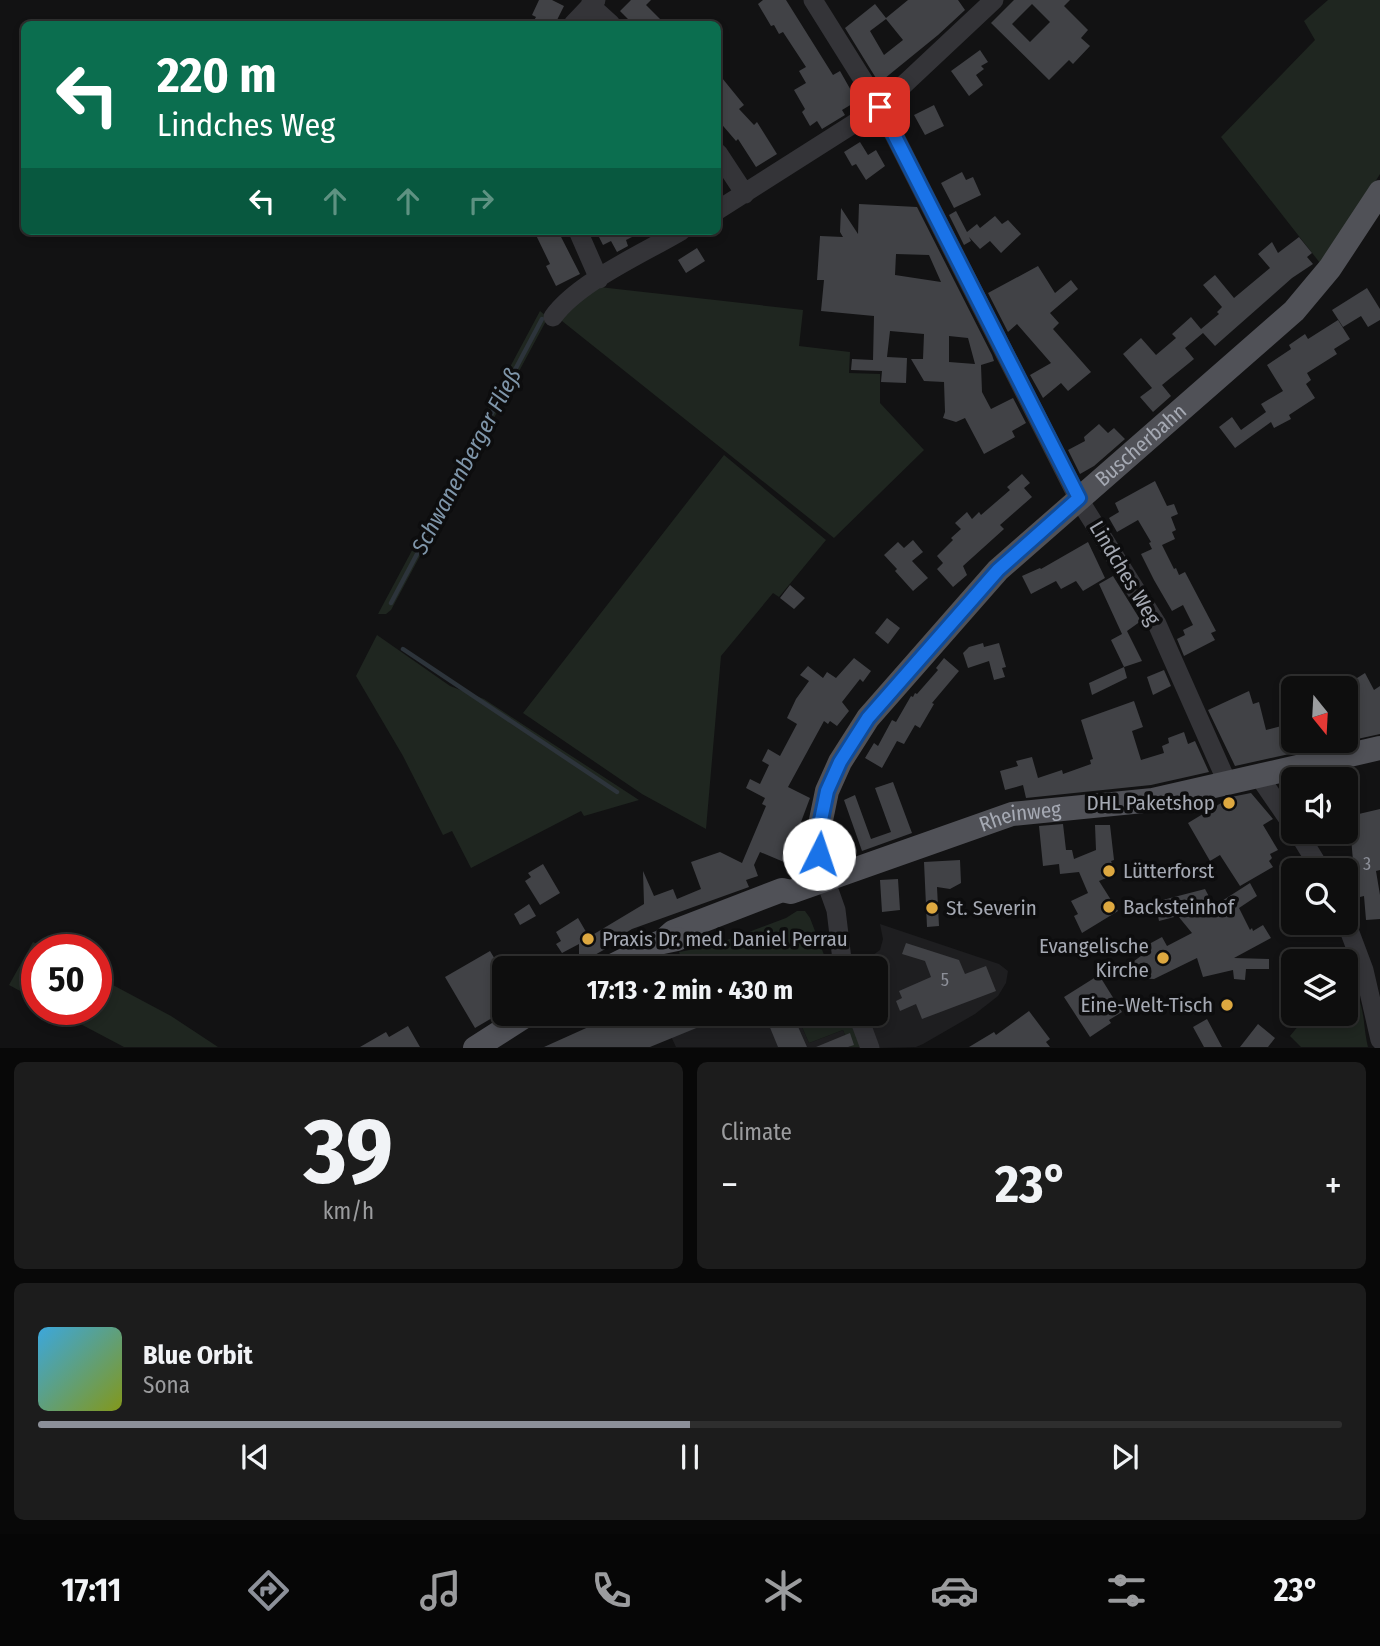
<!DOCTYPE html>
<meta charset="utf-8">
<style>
:root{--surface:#0e0e0e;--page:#1c1c1c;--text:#f1f3f6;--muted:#9b9c9e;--line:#2e2e2e;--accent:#8c9099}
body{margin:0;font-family:"Fira Sans Condensed",sans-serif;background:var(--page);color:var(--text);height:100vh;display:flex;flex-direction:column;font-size:26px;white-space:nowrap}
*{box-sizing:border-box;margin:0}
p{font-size:23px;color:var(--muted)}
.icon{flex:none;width:38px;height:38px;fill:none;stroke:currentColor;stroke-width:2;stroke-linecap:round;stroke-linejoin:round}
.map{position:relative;height:1048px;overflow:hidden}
.details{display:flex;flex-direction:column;gap:14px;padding:14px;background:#080808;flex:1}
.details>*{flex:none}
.guide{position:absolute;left:21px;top:21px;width:700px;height:214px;border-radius:10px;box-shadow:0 4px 10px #0003,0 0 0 2px var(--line);background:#0b6e4f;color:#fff;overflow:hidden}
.needle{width:46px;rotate:162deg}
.buttons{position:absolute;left:1281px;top:676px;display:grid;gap:14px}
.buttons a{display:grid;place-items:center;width:77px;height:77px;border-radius:10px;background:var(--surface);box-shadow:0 4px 10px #0003,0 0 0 2px var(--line);font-size:35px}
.speed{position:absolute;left:21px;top:934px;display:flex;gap:14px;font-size:35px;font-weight:700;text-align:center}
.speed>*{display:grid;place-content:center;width:91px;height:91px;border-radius:50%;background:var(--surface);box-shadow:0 4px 10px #0003,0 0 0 2px var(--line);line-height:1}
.speed .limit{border:10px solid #d22;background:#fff;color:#111}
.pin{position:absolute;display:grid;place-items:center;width:60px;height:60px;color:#fff;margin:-30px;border-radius:14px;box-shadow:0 4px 10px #0006}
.me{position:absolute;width:77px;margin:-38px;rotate:4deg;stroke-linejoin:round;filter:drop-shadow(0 0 5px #0008)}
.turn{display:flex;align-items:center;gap:24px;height:147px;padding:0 21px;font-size:32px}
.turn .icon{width:91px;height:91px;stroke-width:2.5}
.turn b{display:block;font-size:49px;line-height:60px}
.lanes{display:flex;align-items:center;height:66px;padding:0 21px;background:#0003;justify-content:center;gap:35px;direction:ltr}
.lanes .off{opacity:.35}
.big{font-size:52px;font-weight:700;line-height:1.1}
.details .tile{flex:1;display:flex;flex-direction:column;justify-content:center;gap:10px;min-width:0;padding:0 24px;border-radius:10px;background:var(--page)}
.details .dial{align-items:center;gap:0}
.dial b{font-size:91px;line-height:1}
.song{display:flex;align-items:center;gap:21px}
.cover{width:84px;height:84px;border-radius:10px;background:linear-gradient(135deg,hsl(200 70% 55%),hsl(70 70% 35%))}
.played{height:7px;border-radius:4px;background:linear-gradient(90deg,var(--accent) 50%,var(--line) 50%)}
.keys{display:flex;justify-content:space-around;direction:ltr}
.heat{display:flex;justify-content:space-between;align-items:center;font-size:38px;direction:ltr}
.details .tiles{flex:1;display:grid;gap:14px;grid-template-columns:1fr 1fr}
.tile:last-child{grid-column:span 2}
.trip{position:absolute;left:492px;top:956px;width:396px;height:70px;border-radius:10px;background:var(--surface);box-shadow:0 4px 10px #0003,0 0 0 2px var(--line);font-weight:700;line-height:70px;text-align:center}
.tab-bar{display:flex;height:112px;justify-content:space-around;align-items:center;background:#060606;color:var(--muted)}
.tab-bar .icon{width:49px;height:49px}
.tab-bar .selected{color:var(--accent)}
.tab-bar b{font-size:32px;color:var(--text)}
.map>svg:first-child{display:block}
</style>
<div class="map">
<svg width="1380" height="1048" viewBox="0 0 1380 1048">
<rect width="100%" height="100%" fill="#121213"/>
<path fill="#1e1e20" d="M880,924L999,964L1008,971L1006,983L998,996L975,1014L923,1044L916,1047L878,1048L863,1013H875V968H855L880,950L883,939Z
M660,1013H796L809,1043L843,1030L850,1047H676Z"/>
<path fill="#1f2620" d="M1328,0H1380V174L1350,222L1320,263L1221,137L1315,40L1304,21Z
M599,287L803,310L799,346L850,352L849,373L880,374V403L924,450L834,538L557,317Z
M540,311L546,316V321L391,610L386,614H378Z
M724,455L826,540L779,597L773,593L721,656L706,829L642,794L523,713Z
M377,635L450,686L484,699L639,800L584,816L581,811L471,868L452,831L443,835L403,756L356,676Z
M797,911H805L810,918L829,968H778L774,958L755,966L756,968H685L679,952L711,946L786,918Z
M33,942L49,950H37V1000L9,985Z
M96,976L171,1016L218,1047H124L54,1010H96Z
M1346,1000L1360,1002C1365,1019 1364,1031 1368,1047H1301L1290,1036L1309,1013H1346Z
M796,1013H847L861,1047H850L843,1030L809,1043Z"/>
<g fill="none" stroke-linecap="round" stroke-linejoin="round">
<path stroke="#2d343b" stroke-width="4.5" d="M391,603L542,319
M403,649L617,792"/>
</g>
<path fill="#414246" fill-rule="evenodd" d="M539,0H552L564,6L555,24H532L536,17L532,15Z
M631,0H651L646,5L665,24H633L620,11Z
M763,0H786L833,75L840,71L857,101L842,110L845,115L822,129L817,121L810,126L802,112L805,109L794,90L806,83L799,71L806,67L783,32L779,34L774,25L771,26L758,4Z
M908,0H958L965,10L938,35L879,83L845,28L875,4L886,18ZM886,19L903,40L884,55L870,31Z
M1014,0H1070L1064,6L1088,30L1081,38L1090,46L1073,64L1069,60L1049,80L991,23ZM1032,4L1050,22L1030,42L1012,24Z
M980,50L988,62L981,66L984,69L976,75L983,85L969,96L951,71Z
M718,73L744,105L739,109L754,125L757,122L777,154L756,167L738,139L736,141L718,120Z
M934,105L944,126L925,135L914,115Z
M860,142L868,155L876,150L885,166L866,180L856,164L852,166L844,152Z
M962,172L966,180L973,177L981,195L954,208L941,183Z
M859,204L917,207L992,355L994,361L981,365L982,392L991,409L1013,398L1026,423L1012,431L1015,437L984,454L965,418L956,422L943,418L945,412L944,382L924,381L911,359H923L924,334L890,331L887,357L907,358L906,383L881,382L882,371L851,370L852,359L873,360L874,316L821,311L824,280H817L820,236L843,237L840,232L841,208L858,234ZM896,254L929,255L941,282L895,275ZM949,336L968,338L975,364L949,362Z
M956,211L967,232L977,224L980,228L995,216L1002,224L1008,220L1021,234L1001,253L990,241L980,249L969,237L971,241L964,245L949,215Z
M534,231H558L580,274L556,286L546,266L550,264Z
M596,231H644L626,240L628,246L617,252L611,241L603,245Z
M1299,237L1312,253L1307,257L1313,264L1292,278L1215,346L1203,333L1185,348L1194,359L1162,385L1171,396L1153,412L1140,397L1152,388L1123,354L1141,338L1156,355L1176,338L1172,334L1191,317L1201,329L1219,314L1217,312L1222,307L1203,285L1215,275L1234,298L1270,268L1258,254L1272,242L1278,253Z
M697,248L705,261L686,273L678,260Z
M1038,266L1055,293L1071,280L1078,289L1050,313L1059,323L1053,329L1091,372L1068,391L1061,383L1043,398L1030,375L1051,363L1017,324L1008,332L988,293Z
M1367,288L1380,309V320L1368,327L1361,316L1343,327L1332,310Z
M1338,320L1350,339L1334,349L1337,354L1307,373L1311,380L1306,384L1315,398L1289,415L1291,419L1274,428L1271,422L1235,448L1219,427L1232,417L1241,430L1266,412L1261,404L1283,391L1267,365L1291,349L1289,345L1305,334L1308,339Z
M1099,424L1108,433L1114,428L1125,439L1094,466L1080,474L1068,450L1085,441L1084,437Z
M1022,474L1030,483L1024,488L1032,497L1000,525L1004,529L963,566L967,575L953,587L937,569L943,563L937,556L953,540L951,538L961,529L955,523L967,512L972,519L979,512L981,515L1010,490L1007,487Z
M1155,481L1167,506L1174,504L1178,514L1171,517L1176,530L1172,532L1175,539L1162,545L1174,569L1176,568L1179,575L1185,572L1216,631L1211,633L1215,640L1184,656L1177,639L1185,635L1183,630L1193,625L1183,605L1172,611L1154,580L1141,554L1152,549L1149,543L1151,542L1138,520L1117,532L1109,518L1119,512L1115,503Z
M913,540L923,552L912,561L928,578L913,591L895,571L897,569L884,555L898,542L904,548Z
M1088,542L1105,578L1083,591L1076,581L1061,589L1056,581L1031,594L1022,576L1040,568L1041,569Z
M1113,576L1141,621L1127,631L1142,661L1124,667L1127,678L1092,695L1089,683L1124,667L1111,640L1122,634L1099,584Z
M790,585L805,598L794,609L780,598Z
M887,618L900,628L888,644L875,633Z
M983,643L984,647L999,643L1006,667L1002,668L1005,677L994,680L989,661L968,668L963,653L969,647Z
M854,658L871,671L863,682L860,679L842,702L849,711L837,726L830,721L828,724L824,721L788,787L810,798L801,822L806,825L791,865L760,852L754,865L758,876L746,880L749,887L632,929L605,945L607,948L579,964V944L562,953L556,944L561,941L556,932L578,918L589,937L644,904L643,871L654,896L673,889L677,899L701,889L691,862L720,852L742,863L766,806L762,804L765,798L746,788L750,779L760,784L769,765L762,761L768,749L780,756L797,724L787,718L796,699L809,681L800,675L808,666L823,678L827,672L836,678Z
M944,658L959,671L932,703L934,704L920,728L915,725L904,744L897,741L882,768L865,758L874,743L878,746L892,720L896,722L911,696L913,697L915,693L917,694L938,670L936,668Z
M1164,670L1171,686L1153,695L1147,677Z
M1365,673L1374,690L1380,686V734L1235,766L1208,710L1249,691L1253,704L1259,702L1266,730L1293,723V740H1346V685Z
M1134,701L1143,727L1132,731L1141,760L1164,753L1162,746L1169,743L1168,738L1184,732L1188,744L1195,741L1209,772L1151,785L1026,798L1023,785L1005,790L1000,771L1018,766L1016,761L1032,757L1038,778L1062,770L1063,774L1091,764L1090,760L1093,759L1081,720Z
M893,782L912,833L862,851L844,800L855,795L871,839L891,832L875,788Z
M1251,793L1273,819L1263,825L1278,850L1270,854L1272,858L1269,861L1273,867L1240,886L1220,855L1210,861L1188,823L1231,797Z
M1380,809V870L1376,871L1380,895V919L1366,920L1364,896L1360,897L1358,872L1354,873L1351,837L1346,838V817Z
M1063,824L1066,850H1072L1074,859L1096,850L1095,825H1110L1114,860L1111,861L1116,874L1099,881L1118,911L1082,933L1074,916L1078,914L1071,901L1088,893L1079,872L1060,874L1059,864L1043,866L1039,826Z
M960,860L961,883L950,889L937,887L939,926L927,927L924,862Z
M543,864L560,893L540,905L525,881L531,877L528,873Z
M898,879L900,910L882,912L880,880Z
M1250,883L1257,896L1239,908L1250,930L1252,928L1253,931L1263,925L1271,938L1234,958L1269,959V969H1246L1245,980L1234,979L1233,970L1203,977L1197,958L1154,979L1137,978L1132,973L1130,964L1141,956L1138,950L1162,937L1167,946L1192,933L1178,916L1159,921L1155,902L1205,889L1214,906Z
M529,904L536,916L520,925L514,914Z
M906,943L959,960L965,974L986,966L996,991L922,1019L916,1004L900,1011L896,1001L902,998L899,991L931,977L925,961L902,954Z
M490,951L504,974V1011L475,1028L445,977Z
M1099,975L1122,1012L1109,1020L1111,1023L1090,1037L1064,997Z
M1029,1011L1050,1039L1046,1042L1050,1047H969L994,1032L996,1035Z
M601,1013H650L655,1024L679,1013H733L650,1047H544L604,1020Z
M764,1013H792L807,1047H778Z
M1207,1019L1222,1047H1204L1193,1027Z
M1258,1024L1275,1038L1268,1047H1240Z
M408,1026L420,1047H360L386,1032L389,1037Z
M850,1033L854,1045L848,1047H816Z"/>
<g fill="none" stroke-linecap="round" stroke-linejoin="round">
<path stroke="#343438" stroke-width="19" d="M813,0L880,107L1078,498L1157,624L1227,782
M590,5L611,24
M573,24L596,0
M718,153L745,194
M718,210L880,107L994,0
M578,231L599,279
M553,317C578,282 644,253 681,231
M1258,775L1293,826
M1297,831L1321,870
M825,879L836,910L843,968
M1346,922L1364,970L1380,1040
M857,1013L870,1048"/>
<g stroke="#505157" stroke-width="24">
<path id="s1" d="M825,879L819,854L821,820L827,791L840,762L868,718L998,570L1294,311L1330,268L1380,192"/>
<path id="s2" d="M664,940L673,932L782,890L791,892L1012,814L1153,800L1380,748"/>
<path d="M608,968L658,943L677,939"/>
<path d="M475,1048L530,1013"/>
</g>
</g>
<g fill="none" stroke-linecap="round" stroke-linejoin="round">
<g stroke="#114b97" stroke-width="18">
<path id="route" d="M819,854L821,820L827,791L840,762L868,718L998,570L1079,498L880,107"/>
</g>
<use href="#route" stroke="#1a73e8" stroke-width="12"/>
</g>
<g fill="#dda840" stroke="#0d0d0e" stroke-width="2.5">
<circle cx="1229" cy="803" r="7"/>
<circle cx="1109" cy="871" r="7"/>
<circle cx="1109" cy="907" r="7"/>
<circle cx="932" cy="908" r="7"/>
<circle cx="588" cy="939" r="7"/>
<circle cx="1163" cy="958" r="7"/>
<circle cx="1227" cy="1005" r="7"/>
</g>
<g text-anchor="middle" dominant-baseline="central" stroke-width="7" stroke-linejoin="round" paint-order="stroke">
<g font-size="18" fill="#8c8f98">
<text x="1367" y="864">3</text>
<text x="945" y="980">5</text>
</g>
<g font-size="21" fill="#a5a9b3" stroke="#0d0d0e">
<text stroke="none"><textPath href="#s1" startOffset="560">Buscherbahn</textPath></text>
<text transform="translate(1125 573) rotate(59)">Lindches Weg</text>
<text stroke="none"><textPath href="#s2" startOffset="380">Rheinweg</textPath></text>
</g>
<g font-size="21" fill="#a5a9b3" stroke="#0d0d0e" text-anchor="start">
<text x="1215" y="803" text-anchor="end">DHL Paketshop</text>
<text x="1123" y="871">Lütterforst</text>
<text x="1123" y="907">Backsteinhof</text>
<text x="946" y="908">St. Severin</text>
<text x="602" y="939">Praxis Dr. med. Daniel Perrau</text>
<text x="1149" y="946" text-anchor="end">Evangelische<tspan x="1149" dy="24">Kirche</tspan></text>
<text x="1213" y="1005" text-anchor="end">Eine-Welt-Tisch</text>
</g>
<g font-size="23" font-style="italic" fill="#7f96aa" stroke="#0d0d0e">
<text transform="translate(466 461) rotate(-62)">Schwanenberger Fließ</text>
</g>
</g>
</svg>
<div class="buttons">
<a><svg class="needle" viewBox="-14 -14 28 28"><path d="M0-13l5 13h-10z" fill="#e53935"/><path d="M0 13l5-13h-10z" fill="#9b9c9e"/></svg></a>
<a><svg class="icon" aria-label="sound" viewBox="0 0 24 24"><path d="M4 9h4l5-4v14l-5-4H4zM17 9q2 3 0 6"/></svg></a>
<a><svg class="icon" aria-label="search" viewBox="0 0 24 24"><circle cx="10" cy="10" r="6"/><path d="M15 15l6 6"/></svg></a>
<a><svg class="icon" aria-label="layers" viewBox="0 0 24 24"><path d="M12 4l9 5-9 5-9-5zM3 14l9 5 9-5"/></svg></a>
</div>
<div class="speed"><div class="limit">50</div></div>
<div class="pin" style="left:880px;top:107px;background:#d93025"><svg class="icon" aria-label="arrive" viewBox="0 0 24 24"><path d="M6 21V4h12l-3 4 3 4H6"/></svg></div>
<svg class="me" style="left:819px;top:854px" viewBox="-20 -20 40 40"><circle r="19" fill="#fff"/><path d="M0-13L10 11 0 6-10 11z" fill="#1a73e8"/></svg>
<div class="trip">17:13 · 2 min · 430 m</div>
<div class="guide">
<div class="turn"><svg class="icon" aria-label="left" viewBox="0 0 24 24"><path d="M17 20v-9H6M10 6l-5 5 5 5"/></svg><div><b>220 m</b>Lindches Weg</div></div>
<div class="lanes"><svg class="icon" aria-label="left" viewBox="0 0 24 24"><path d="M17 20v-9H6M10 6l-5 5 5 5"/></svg><svg class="icon off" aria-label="ahead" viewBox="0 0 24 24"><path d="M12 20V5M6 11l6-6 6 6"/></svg><svg class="icon off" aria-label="ahead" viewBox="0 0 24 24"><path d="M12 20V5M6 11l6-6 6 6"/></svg><svg class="icon off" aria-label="right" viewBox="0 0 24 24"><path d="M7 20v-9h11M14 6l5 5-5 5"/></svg></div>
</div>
</div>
<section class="details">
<div class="tiles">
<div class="tile dial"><b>39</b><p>km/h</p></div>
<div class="tile"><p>Climate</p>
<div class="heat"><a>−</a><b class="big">23°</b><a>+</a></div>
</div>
<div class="tile">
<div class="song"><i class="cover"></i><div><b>Blue Orbit</b><p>Sona</p></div></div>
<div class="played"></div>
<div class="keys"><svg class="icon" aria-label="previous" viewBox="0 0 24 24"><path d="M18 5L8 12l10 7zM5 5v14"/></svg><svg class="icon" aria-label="pause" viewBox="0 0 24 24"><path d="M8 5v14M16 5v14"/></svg><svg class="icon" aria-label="next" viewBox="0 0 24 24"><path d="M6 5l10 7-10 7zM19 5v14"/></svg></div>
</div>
</div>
</section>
<nav class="tab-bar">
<b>17:11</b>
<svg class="icon selected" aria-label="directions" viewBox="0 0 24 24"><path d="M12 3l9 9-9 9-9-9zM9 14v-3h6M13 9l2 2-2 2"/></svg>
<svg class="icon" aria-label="music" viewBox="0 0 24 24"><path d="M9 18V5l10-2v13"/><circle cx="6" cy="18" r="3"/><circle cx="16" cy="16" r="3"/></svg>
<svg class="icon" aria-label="phone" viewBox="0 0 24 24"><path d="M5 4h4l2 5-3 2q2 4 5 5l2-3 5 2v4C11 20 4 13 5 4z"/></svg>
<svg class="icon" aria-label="climate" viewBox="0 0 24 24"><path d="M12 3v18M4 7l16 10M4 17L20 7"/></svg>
<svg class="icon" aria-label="car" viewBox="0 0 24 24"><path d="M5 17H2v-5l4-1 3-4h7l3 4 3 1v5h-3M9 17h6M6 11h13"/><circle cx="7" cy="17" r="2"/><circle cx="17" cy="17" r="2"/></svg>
<svg class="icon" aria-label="filters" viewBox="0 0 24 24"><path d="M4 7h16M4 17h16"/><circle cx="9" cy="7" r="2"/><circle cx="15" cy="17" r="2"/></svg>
<b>23°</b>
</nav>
